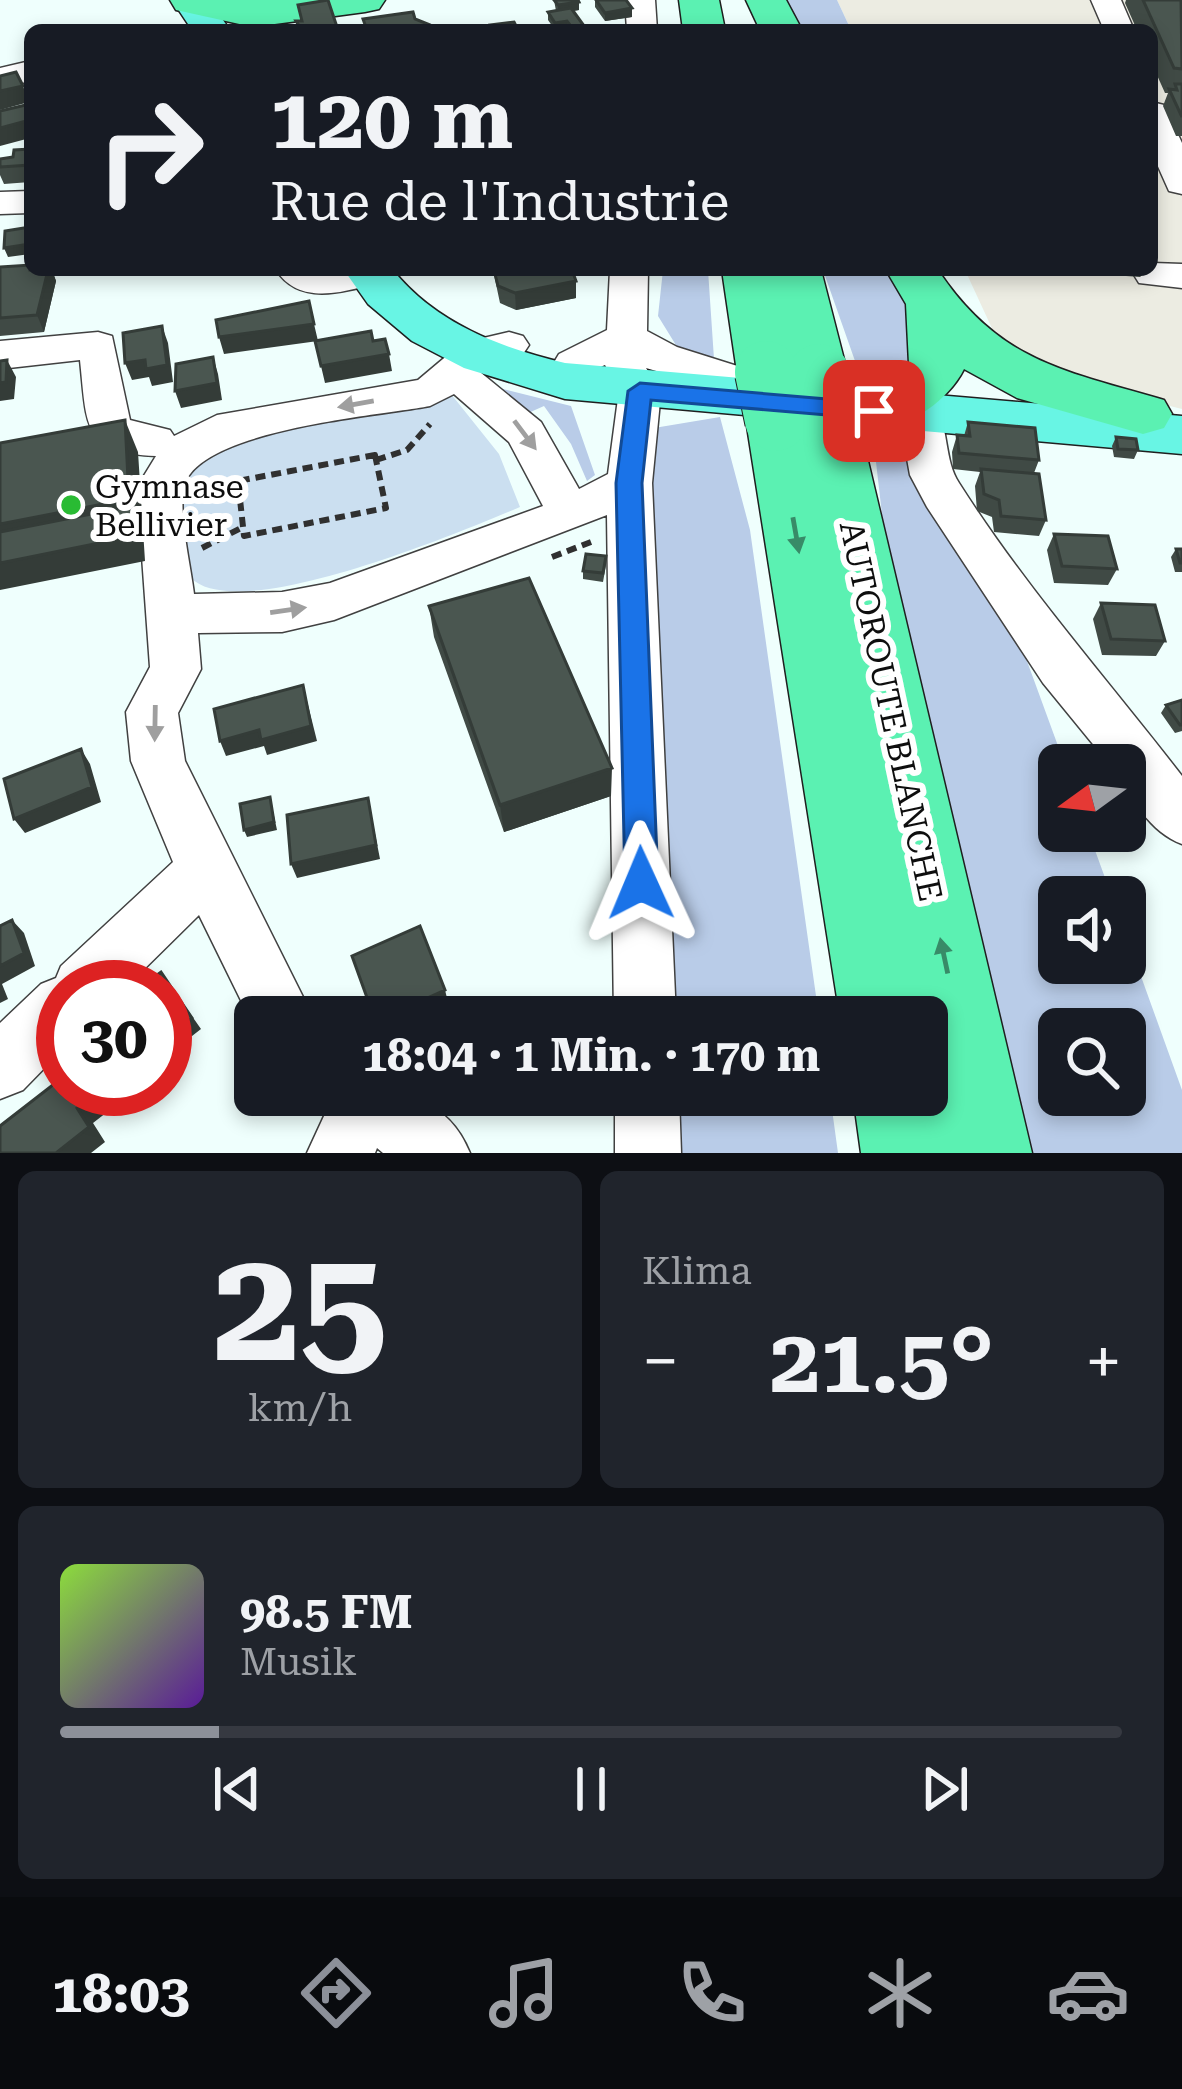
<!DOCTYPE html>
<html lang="de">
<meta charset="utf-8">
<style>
:root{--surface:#171b24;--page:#20242c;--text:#f1f3f6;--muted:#9ea1a6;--line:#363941;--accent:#8c9099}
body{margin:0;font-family:"Roboto Serif",serif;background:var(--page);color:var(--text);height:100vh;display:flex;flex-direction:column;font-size:45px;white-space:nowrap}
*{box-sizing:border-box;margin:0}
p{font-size:39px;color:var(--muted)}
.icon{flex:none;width:66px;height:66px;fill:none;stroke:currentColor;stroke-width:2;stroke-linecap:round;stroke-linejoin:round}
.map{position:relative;height:1153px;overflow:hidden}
.details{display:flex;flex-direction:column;gap:18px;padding:18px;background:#0d0f14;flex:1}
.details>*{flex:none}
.top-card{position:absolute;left:24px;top:24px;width:1134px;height:252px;border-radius:18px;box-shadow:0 6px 18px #0003;background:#171b24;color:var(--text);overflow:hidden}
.needle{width:78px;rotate:255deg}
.tools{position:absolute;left:1038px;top:744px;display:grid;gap:24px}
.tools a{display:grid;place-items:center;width:108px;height:108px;border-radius:18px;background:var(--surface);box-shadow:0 6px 18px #0003;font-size:60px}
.speed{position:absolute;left:36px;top:960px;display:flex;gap:24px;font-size:60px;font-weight:700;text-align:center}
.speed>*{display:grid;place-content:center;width:156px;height:156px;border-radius:50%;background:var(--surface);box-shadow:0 6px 18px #0003;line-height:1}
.speed .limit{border:18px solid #d22;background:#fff;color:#111}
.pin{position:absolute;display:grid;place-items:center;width:102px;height:102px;color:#fff;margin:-51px;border-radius:24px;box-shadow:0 6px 18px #0006}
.me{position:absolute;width:132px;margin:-66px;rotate:359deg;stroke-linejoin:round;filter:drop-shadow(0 0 9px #0008)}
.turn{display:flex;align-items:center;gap:42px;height:252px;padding:0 48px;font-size:54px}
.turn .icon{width:156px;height:156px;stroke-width:2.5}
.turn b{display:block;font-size:84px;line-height:102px}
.big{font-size:90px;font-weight:700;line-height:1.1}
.details .widget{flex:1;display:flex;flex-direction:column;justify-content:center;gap:18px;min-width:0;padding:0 42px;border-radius:18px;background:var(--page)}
.details .dial{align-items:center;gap:0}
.dial b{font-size:156px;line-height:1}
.song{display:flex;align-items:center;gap:36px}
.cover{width:144px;height:144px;border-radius:18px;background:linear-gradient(135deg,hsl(90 70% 55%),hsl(270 70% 35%))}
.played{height:12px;border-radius:6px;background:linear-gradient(90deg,var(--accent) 15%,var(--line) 15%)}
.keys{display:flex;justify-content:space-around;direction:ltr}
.heat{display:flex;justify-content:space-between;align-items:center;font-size:66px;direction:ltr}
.details .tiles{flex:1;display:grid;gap:18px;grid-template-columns:1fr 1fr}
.widget:last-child{grid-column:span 2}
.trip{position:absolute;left:234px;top:996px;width:714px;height:120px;border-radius:18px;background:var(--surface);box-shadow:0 6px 18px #0003;font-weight:700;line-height:120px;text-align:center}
.tab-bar{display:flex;height:192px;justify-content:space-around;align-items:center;background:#090b0e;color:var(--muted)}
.tab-bar .icon{width:84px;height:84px}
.tab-bar .selected{color:var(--accent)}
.tab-bar b{font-size:54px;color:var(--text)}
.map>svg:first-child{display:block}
</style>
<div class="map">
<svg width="1182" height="1153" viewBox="0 0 1182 1153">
<rect width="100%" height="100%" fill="#effffd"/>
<path fill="#ecece2" d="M837,0H1182V409L1079,383L996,337L965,270H1152V30H851Z"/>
<path fill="#b9cce8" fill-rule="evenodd" d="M779,0H837L851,30H797Z
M663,270H708L714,359L679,350L658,316Z
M823,270H896L926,326L923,367L861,378Z
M491,386L571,406L595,475L587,481L571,444L544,406L526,414Z
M720,417L750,530L819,1017H667L646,542L654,428Z
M872,427L899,440L1008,609L1065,765H1059V831H1088L1112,897H1059V963H1125V932L1182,1090V1153H1030L884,532ZM1059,1029H1125V1095H1059Z
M671,1095H830L838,1153H673Z"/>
<path fill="#cbdff0" d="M451,394L499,454L520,507C462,531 239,626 191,578L172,492L203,447Z"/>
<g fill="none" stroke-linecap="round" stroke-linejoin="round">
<g stroke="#414141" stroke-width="3">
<path id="minor" d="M625,0H655L657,30H627Z
M1091,0H1121L1134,30H1104Z
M30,61V81L0,88V68Z
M1152,102L1164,105L1182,143V194L1169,191L1152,153Z
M30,191V213L0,214V192Z
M1153,263L1182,264V288L1139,283L1134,275L1152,270Z
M276,270H399L394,278C355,288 303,311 276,270Z
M610,270H648L647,331L677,347L750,370L756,380L750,390L735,394L646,368L661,391L652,483L676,1017H614L607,515L334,620L282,632L198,633L201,669L178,713L185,761L313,1017H255V1029L199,915L126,987H63V1049L23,1090L0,1099V1023L41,984L56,978L61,966L173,862L131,761L126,712L150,667L137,487L156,456C81,453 87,424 80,360L0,369V341L98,332L112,336L130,420L170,430L174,436L217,415L418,380L462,343L509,332L523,336L529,345L523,354L490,363L480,372L541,422L579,489L608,474L619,391L605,365L574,378L559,374L553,364L559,354L607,330ZM454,394L509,442L543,506L330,583L282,592L194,594C190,562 180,523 183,491C189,430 379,416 430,406Z
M920,400L935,404C949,428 944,460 959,483C1025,587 1107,679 1182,776V844C1152,833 1125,797 1125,765H1110L1043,683L927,507L910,475L899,415L905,404Z
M329,1095C390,1095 443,1087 470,1153H383L377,1148L375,1153H307L331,1101Z
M615,1095H679L681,1153H615Z"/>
</g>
<g stroke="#1f1f1f" stroke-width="3">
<path id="major" d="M172,0H209L230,30H192Z
M344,270H393C435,323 501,348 565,363L1182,416V454L565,399L464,368L412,341L368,304Z"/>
</g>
<g stroke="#1f1f1f" stroke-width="3">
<path id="highway" d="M170,0H385L379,9L365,12L253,27L176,10Z
M679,0H719L725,30H683Z
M746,0H786L802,30H760Z
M722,270H821L848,375L839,389L819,394L799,389L792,377L786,386L766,391L746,386L737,372Z
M886,270H938C999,362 1065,371 1164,400L1172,414L1164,428L1143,434L1017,398L964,369C948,402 898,438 860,427L1032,1153H861L853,1095H927V1017H840L746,420L755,405L776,399L797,405L804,418L809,410L830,404L846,409L853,397L909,364L906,304Z"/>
</g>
<path stroke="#303030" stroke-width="6" stroke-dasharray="10 6" stroke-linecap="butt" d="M375,455L386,508L244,536L238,481Z
M376,460L407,450L430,424
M202,548L243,527
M552,557L591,542"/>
<use href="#minor" fill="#fff" fill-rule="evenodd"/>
<use href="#major" fill="#68f5e4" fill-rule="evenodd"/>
<use href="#highway" fill="#5bf1b2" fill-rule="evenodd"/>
<g stroke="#1f1f1f" stroke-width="64" stroke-linecap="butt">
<path id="highway-bridge" d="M766,372L776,420
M819,375L830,425"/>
</g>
<use href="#highway-bridge" stroke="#5bf1b2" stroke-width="62"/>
</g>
<path fill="#404a45" d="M554,0L579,10L573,11L587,30H555L548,20V12L556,11Z
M595,0H626L632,8V17L605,21L595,7Z
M1126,0H1181L1182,2V136H1176L1163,106L1168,93H1165L1152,64V30H1137L1125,3Z
M13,157L30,165V182L4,184L0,175V159Z
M0,267L52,270L56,281L44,332L0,336Z
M493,270H572L576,281V298L516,310L500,303Z
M1118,270H1148L1140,277L1126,276Z
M968,422L1039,460L1034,473L1046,520L1039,536L994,532L992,517L977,511L975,486L980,472L953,469L952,452L957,435L964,436Z
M1116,437L1138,450L1134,459L1114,457L1112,446Z
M1054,534L1117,569L1108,585L1054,583L1047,550Z
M1176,549H1182V572H1175L1171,557Z
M606,565L603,582L583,579V571Z
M1101,603L1165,641L1156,656L1102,655L1093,619Z
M429,606L611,796L504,832L434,637Z
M1182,700V731L1175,733L1161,713L1166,705Z"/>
<path fill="#343c38" d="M579,2V10L558,13V5Z
M632,8V17L605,21V13Z
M567,21V29L555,30V23Z
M23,86L29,102L0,110V91Z
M30,120V138L0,146V128Z
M30,244V254L8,257L4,248Z
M48,270H52L56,281L44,332L37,315Z
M576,281V298L516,310L515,293Z
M314,324L318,341L224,354L219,337Z
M162,326L168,343L173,382L152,386L149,377L132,380L125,363Z
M389,354L392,371L325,383L321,366Z
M213,357L218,374L222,400L181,408L175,391Z
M7,360L16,377L14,399L0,401V383Z
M125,420L138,452L145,561L0,590V524Z
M303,685L317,741L267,755L264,746L226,756L220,741Z
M81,749L90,764L101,802L25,833L14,819Z
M612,768L611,796L504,832L500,805Z
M270,797L277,830L247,837L244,830Z
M368,798L380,859L297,878L291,864Z
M12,920L24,933L35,966L2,984L8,999L0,1003V966Z
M161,972L201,1029L165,1057V1038Z
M445,990L448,1002L415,1017H385Z
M91,1089H97L111,1109L93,1123L105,1142L91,1153H56L77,1108Z"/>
<path fill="#4a5650" stroke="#343c38" stroke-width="3" d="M328,0L338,30H302L296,21H302L298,5Z
M554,0H578L579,2L558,5Z
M596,0H626L632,8L605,13Z
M1143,0H1181L1182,69L1174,68Z
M571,8L587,30H560L559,29L571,26L567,21L555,23L548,12Z
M413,12L415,19L430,25L432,30H367L363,19Z
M514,22L518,30H492L490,25Z
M16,72L23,86L0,91V76Z
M1175,84H1182V117L1169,89L1177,90Z
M30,104V120L0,128V111Z
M30,149V165L0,167V159L13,157L14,150Z
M30,227V244L4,248L5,231Z
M30,265V270H48L37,315L0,318V267Z
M494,270H572L576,281L515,293L498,286Z
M309,301L314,324L219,337L216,320Z
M162,326L167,365L146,369L145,360L125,363L123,333Z
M371,331L373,341L385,339L389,354L321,366L315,341Z
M213,357L217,383L175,391L176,364Z
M7,360L6,382L0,383V361Z
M125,420L129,499L0,524V443Z
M968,422L1035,428L1039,460L959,453L957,435L970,436Z
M1116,437L1136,439L1138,450L1118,449Z
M981,469L1039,474L1046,520L1001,516L999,500L984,494Z
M132,506L134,536L0,563V532Z
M1054,534L1108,536L1117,569L1062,566Z
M1176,549H1182V563H1180Z
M586,554L606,556L603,573L583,571Z
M529,578L612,768L500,805L429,606Z
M1101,603L1155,605L1165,641L1111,639Z
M303,685L311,726L261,740L259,730L220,741L214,709Z
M1182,700V725H1180L1166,705Z
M81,749L92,787L14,819L4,779Z
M270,797L274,822L244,830L240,804Z
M368,798L376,845L291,864L287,815Z
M12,920L24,953L0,966V926Z
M420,926L445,990L385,1017H374L352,956Z
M161,972L192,1018L165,1038V987H140Z
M63,1077V1089H91L94,1094L77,1108L89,1127L56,1153H0V1126Z"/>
<defs><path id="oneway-solid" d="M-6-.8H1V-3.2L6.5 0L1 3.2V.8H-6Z" transform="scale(3)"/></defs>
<g fill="#9f9f9f">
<use href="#oneway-solid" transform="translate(356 404) rotate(170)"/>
<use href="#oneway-solid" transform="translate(525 435) rotate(53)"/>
<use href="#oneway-solid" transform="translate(288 610) rotate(-8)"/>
<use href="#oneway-solid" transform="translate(155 723) rotate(91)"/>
</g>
<g fill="#388b68">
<use href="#oneway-solid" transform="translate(796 535) rotate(80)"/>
<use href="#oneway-solid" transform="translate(944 956) rotate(-102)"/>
</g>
<path fill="#1a73e8" stroke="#114b97" stroke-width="3" d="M640,383L874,403L886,411L874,419L651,400L642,483L658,883L653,893L641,898L630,893L625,883L616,483L628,391Z"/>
<circle fill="#29bb33" stroke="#fff" stroke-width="4.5" cx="71" cy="505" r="12"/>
<g text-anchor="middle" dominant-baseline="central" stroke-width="12" stroke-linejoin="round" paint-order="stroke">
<g font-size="33" fill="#0e0e0e" stroke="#fff" text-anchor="start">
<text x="95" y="486">Gymnase<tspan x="95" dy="38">Bellivier</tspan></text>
</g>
<g font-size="33" fill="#0e0e0e" stroke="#fff">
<text transform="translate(891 711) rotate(78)">AUTOROUTE BLANCHE</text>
</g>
</g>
</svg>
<div class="tools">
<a><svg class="needle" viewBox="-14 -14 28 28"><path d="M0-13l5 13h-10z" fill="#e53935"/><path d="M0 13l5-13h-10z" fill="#9ea1a6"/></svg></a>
<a><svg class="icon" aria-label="sound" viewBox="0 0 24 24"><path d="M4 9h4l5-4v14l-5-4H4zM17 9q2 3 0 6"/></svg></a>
<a><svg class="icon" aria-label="search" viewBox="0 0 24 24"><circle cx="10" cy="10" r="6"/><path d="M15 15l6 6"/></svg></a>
</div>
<div class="speed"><div class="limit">30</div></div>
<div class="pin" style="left:874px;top:411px;background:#d93025"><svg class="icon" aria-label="arrive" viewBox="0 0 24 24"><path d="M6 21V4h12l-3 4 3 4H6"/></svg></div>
<svg class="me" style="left:641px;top:883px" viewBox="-20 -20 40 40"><path d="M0-17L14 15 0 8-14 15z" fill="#1a73e8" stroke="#fff" stroke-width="4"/></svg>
<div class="trip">18:04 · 1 Min. · 170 m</div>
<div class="top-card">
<div class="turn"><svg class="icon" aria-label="right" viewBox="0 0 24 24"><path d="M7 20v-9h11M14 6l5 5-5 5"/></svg><div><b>120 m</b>Rue de l'Industrie</div></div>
</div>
</div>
<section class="details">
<div class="tiles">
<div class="widget dial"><b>25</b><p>km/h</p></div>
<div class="widget"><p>Klima</p>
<div class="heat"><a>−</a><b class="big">21.5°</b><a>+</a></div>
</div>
<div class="widget">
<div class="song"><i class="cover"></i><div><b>98.5 FM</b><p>Musik</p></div></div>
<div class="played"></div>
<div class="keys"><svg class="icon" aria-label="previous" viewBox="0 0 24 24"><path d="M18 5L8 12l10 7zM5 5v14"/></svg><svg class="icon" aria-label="pause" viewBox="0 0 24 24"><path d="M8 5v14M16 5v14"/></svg><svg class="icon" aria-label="next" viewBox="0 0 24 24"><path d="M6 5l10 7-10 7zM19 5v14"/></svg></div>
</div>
</div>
</section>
<nav class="tab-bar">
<b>18:03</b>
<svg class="icon selected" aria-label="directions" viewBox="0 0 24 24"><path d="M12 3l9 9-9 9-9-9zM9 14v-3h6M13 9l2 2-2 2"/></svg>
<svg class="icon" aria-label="music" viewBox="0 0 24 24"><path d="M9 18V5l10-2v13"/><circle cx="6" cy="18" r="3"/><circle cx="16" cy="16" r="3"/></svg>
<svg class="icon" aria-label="phone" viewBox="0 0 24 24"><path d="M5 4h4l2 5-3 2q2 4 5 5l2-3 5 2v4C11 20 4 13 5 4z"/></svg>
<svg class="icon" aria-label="climate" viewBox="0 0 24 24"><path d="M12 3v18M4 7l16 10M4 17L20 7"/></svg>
<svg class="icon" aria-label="car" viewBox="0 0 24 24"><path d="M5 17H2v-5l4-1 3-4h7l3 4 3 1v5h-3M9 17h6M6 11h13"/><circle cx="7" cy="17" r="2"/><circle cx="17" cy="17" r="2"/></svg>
</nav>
